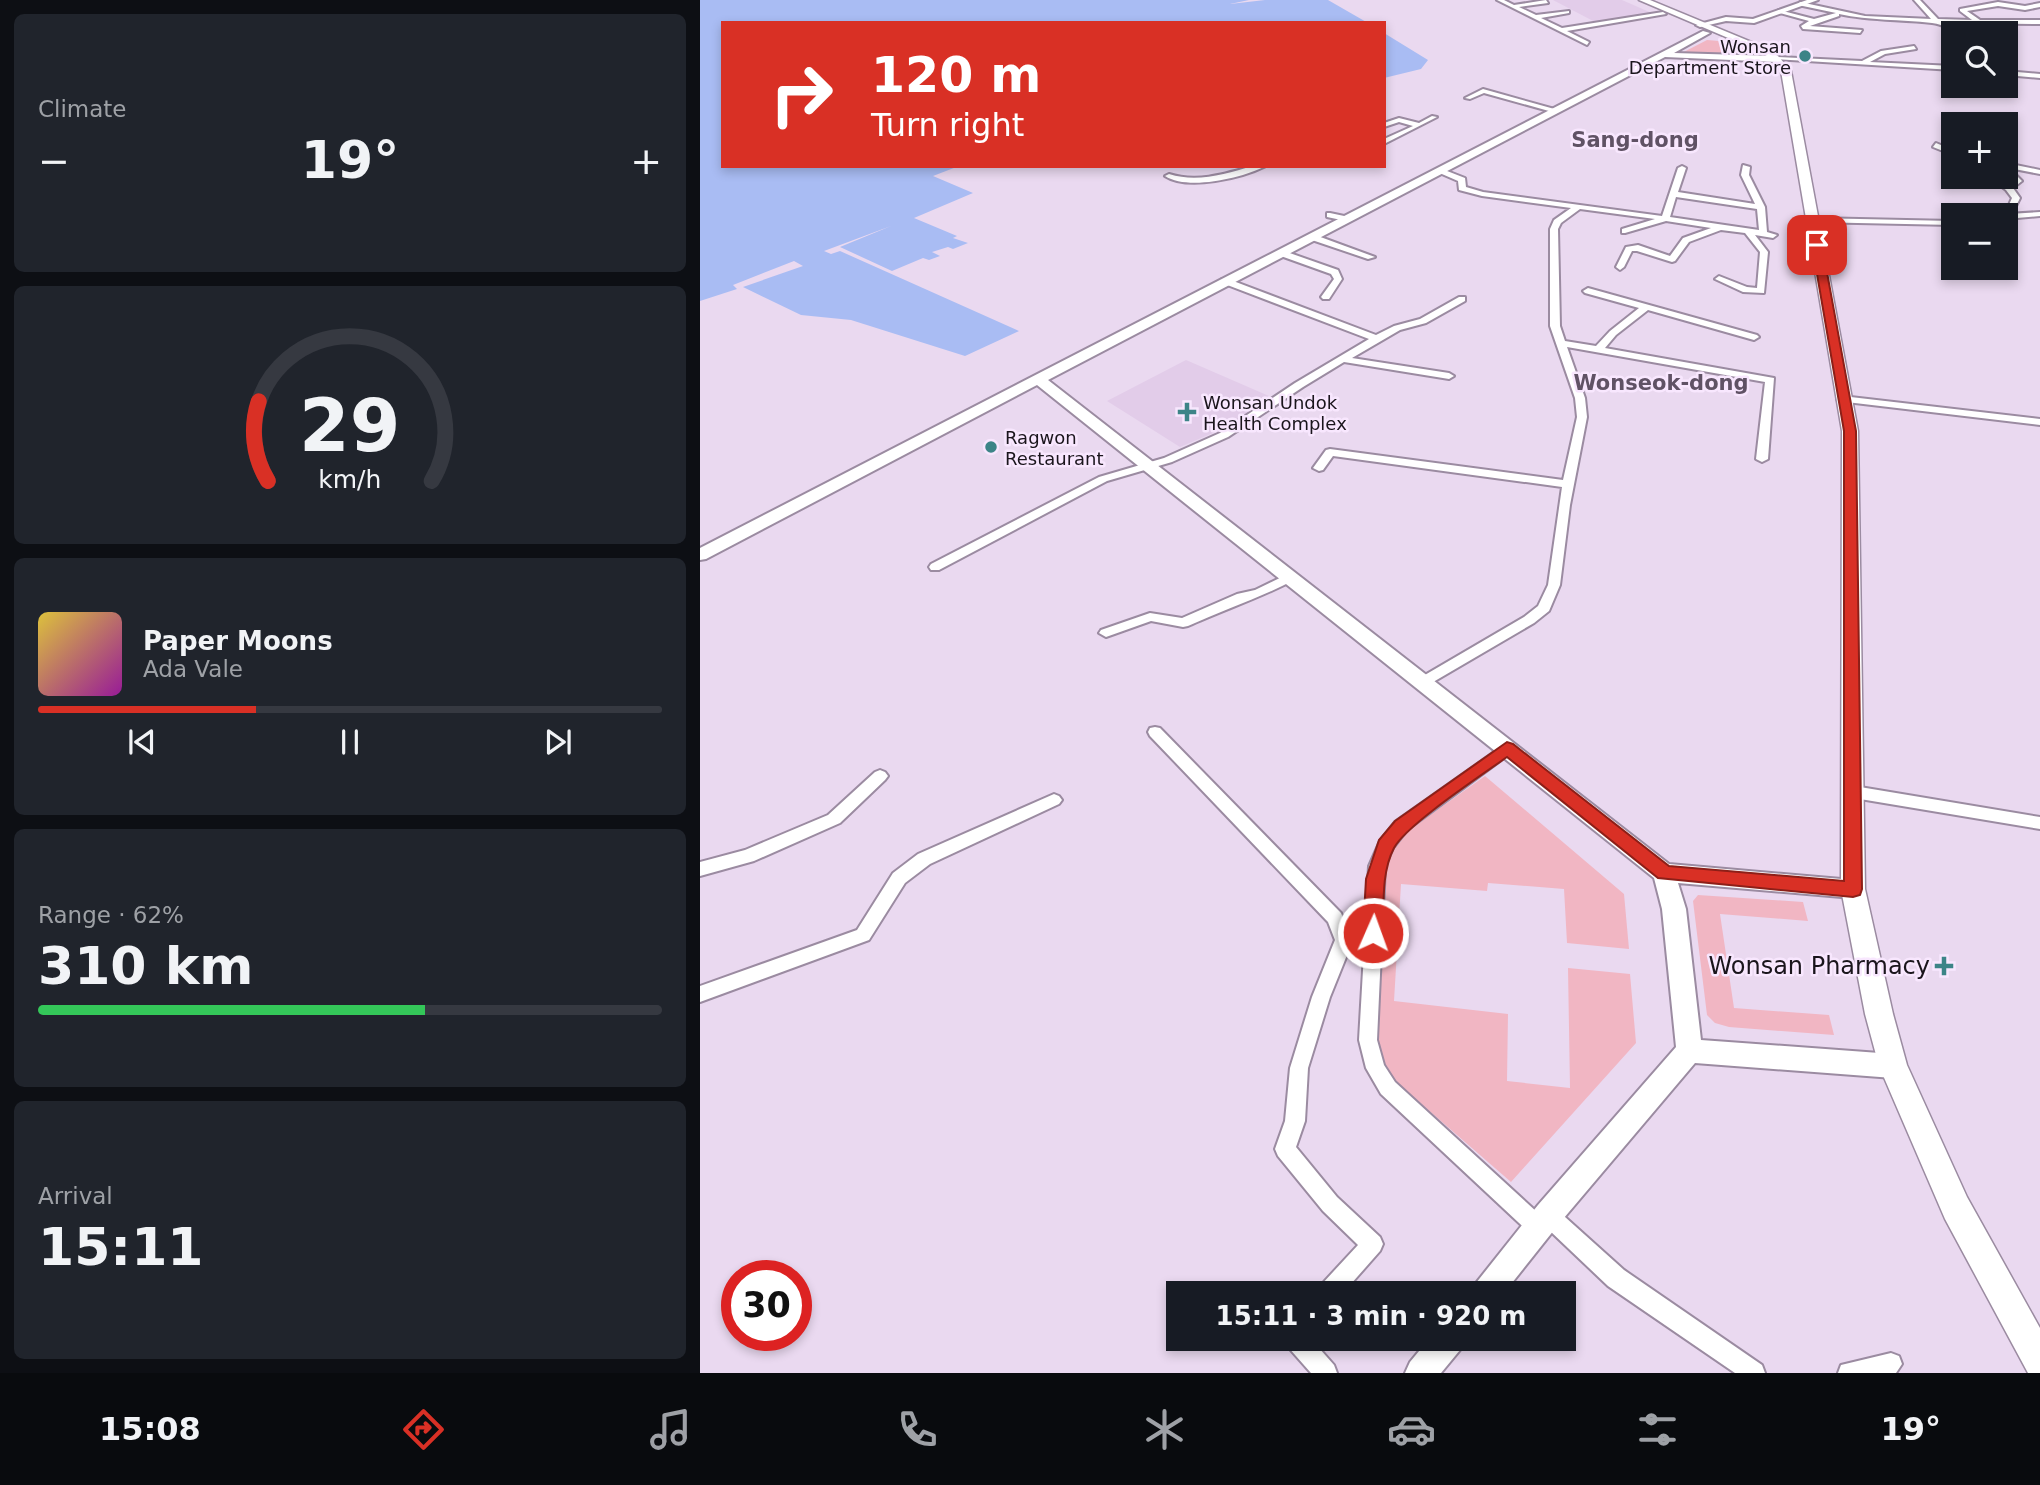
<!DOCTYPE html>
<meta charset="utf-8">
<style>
:root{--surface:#171b24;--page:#20242c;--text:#f1f3f6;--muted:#9ea1a6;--line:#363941;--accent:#d93025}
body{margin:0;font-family:"DejaVu Sans",sans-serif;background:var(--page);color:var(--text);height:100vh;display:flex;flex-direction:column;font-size:26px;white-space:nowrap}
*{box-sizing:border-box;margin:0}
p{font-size:23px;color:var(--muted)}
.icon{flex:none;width:38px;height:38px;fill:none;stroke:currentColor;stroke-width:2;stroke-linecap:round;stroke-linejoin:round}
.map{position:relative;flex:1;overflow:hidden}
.details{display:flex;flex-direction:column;gap:14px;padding:14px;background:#0d0f14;width:700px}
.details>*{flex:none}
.hud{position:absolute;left:21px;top:21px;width:665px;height:147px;border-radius:0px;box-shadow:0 4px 10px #0003;background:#d93025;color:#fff;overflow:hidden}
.tools{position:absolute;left:1241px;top:21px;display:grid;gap:14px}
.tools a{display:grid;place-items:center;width:77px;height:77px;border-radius:0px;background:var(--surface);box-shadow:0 4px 10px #0003;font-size:35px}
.speed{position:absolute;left:21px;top:1260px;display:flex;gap:14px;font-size:35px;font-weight:700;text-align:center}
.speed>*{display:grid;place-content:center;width:91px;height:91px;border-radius:50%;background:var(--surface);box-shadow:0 4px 10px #0003;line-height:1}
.speed .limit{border:10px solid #d22;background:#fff;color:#111}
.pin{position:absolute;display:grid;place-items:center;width:60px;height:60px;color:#fff;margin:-30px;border-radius:14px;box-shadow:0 4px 10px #0006}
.me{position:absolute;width:77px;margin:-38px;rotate:2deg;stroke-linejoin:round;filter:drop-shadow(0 0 5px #0008)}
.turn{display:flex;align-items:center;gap:24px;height:147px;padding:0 35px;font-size:32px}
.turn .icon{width:91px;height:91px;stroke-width:2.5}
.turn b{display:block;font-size:49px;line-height:60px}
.big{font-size:52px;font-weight:700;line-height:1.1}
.details .widget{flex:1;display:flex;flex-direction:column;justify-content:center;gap:10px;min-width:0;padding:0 24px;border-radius:10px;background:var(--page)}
.details .dial{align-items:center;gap:0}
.dial svg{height:182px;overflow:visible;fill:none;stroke:var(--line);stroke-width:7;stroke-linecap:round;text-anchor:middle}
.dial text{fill:var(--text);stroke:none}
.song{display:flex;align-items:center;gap:21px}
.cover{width:84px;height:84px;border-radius:10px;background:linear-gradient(135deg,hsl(50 70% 55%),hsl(300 70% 35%))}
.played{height:7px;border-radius:4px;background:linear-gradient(90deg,var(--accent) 35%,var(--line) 35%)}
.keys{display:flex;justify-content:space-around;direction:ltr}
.heat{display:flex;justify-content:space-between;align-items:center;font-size:38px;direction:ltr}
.charge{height:10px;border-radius:5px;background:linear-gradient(90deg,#34c759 62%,var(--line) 0)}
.trip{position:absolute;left:466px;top:1281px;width:410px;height:70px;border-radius:0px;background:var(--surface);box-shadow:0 4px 10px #0003;font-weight:700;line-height:70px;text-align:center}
.tabs{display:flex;height:112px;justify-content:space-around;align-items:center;background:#090b0e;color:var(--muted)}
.tabs .icon{width:49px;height:49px}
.tabs .selected{color:var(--accent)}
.tabs b{font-size:32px;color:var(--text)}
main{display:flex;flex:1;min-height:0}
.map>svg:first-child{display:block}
</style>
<main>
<section class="details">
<div class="widget"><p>Climate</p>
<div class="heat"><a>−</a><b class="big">19°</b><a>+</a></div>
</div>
<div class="widget dial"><svg viewBox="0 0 100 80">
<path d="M14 69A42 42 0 1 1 86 69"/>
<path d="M14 69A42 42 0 0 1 10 34" stroke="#d93025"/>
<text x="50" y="56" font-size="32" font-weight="700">29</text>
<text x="50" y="72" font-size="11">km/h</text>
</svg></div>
<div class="widget">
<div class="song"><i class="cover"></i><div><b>Paper Moons</b><p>Ada Vale</p></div></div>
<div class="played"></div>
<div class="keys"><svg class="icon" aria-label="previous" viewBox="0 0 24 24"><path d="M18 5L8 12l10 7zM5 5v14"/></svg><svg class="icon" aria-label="pause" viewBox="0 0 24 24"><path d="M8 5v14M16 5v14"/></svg><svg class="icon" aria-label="next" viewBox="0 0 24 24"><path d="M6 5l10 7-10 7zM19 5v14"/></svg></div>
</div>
<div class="widget"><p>Range · 62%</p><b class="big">310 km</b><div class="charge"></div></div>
<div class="widget"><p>Arrival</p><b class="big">15:11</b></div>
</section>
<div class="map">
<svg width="1340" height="1373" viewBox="0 0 1340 1373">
<rect width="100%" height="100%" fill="#ead9f0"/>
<path fill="#e2cce9" d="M853,0H922L954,14L897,23Z
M486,360L569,396L534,424L480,447L407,401Z"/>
<path fill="#f1b6c3" d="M1007,40L1031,42L1064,59L978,55Z
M785,776L924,894L929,949L867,943L864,889L788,883L787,891L701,884L694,1001L808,1014L807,1081L870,1088L868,968L930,974L936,1043L811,1182L696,1082L685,1067L676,1040L683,870L695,844L709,830Z
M998,895L1103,902L1108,921L1020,914L1034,1008L1129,1015L1134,1035L1029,1027L1015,1023L1007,1015L993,901Z"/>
<path fill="#a9bcf3" d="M0,0H549L530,4L565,0H628L668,23H23V166H259L233,176L273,193L214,218L257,236L253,238L268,243L253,249L248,247L232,252L240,256L229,260L223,258L192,271L140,247L191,226L124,251L131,254L140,251L319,331L265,356L151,320L101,315L43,287L103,266L94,261L33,285L37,289L0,301Z
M684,33L728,60L721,69L684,78Z"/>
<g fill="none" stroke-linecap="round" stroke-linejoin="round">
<g stroke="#9b8ba1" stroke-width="4">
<path id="minor" d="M797,0H804L814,5L846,0L848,3L819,7L836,15L869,11V13L841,18L862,28L963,12L966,14L867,31L889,42L887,45Z
M1214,0H1220L1238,19L1272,20L1260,11V9L1298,2L1325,6L1340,3V7L1325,10L1298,6L1267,11L1280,20H1340V24L1245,23L1268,33C1255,34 1245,24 1232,23C1200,19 1170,21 1139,14V16L1110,26L1162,30L1160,33L1103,29L1101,26L1109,21L1076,12L1079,10L1114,19L1136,13L1098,5L1100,2L1165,16L1231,19Z
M1306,41L1314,43L1315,44L1306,45Z
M1214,46L1216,49L1185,54L1170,62L1253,66V70L1073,59L1076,57L1162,61L1181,51Z
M1306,71L1340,74V78L1306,75Z
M783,89L858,110L859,111L856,113L784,93L770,99L765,98Z
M732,116L737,117L684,144V139L713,126L699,122L684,127V123L699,118L719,123Z
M1236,143L1253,150V155L1233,147Z
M1306,163L1340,170V174L1309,168L1322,181L1313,188L1320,198L1314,210L1308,214L1340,212V216L1306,219V215H1298L1308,207L1312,198L1306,190L1288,177H1297L1309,184L1313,181L1306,173Z
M1043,165L1050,167L1049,175L1065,207L1067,232L1077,235L1073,238L1055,235L1068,252L1064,293L1043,292L1015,279L1019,276L1047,287L1057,288L1060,252L1045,233L1021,230L989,242L975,261L972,262L937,251H932L924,267L920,270L916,267L926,247L938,245L970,256L983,238L1011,228L966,221L925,233H922V229L955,219L880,209L861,223L858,229L860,326L865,341L896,346L910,331L939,308L885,293L883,291L888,288L1057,335L1059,337L1054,340L948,310L916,335L905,348L1074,378L1068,459L1062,462L1056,459L1065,382L867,347L885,398L887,417L870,505L860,585L849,611L834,623L728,685H718L716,682L718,679L824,617L838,606L848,585L862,487L633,456L623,470L619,471L613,468L626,450L630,449L863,480L877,417L875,398L850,326V229L854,220L871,208L782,196L759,190L758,181L735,171L742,169L765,178L766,187L783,192L962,216L978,168L982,166L986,168L978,192L1055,204L1041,175ZM976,197L1057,209L1059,230L970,217Z
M553,166H566C542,178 488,191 465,176L469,174C497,183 525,174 553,166Z
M630,213L649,217L650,219L646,221L627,217V213Z
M1113,218L1253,221V225L1110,222L1109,220Z
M609,235H615L675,257L668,259L609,239Z
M578,251H584L638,270L642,279L629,299H623L621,297L634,279L631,274L578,255Z
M522,279H528L676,335L694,326L720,319L759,297H765V301L726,323L700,330L652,358L749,373L754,376L749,379L644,362L603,387L528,437L472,462L407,481L239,570H231L229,567L231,564L399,477L464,458L520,433L595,383L669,339L522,283Z
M1142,396L1340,419V425L1138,401L1137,399Z
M590,573L596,577L594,580C560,598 523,610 488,626L483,627L451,621L406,637L399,633L401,630L450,613L482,618L537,594L555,590Z
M455,727L460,728L641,913L653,940L630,997L608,1068L605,1121L596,1147L637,1197L680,1237L683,1244L680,1251L643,1293H618L621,1285L658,1245L623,1211L578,1156L575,1149L585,1121L590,1068L612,997L635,940L628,922L450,736L448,732L450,728Z
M807,743L812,744L814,748L812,752L707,830L693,848L685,866L677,1040L684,1065L695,1082L838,1213L841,1208L848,1205L855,1208L924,1270L1062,1365L1065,1373H1035L908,1286L849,1230L846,1235L839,1238L832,1235L681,1094L666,1068L659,1040L669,866L680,841L695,822Z
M180,770L185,772L188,776L185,780L140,823L54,861L0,876V862L45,850L128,815L175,772Z
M1154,786L1340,817V829L1154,798L1149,796L1146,792L1149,788Z
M354,794L359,796L362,800L359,804L230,864L205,883L169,940L0,1002V986L157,930L193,873L218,854Z
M585,1339H611L634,1365L637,1373H611L588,1347Z
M1191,1353L1199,1356L1202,1364L1196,1373H1138L1141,1365Z"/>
</g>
<g stroke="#9b8ba1" stroke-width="4">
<path id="major" d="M1107,0H1118L1054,23L1026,21L1000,27L996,25L1026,17L1053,19Z
M1003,31L1010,33L974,53L1076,56L1080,59L1076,62L965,57L348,380L969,864L1153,880L1161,882L1164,889L1161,896L1153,898L978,883L986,909L1001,1040L1193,1054L1202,1058L1206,1066L1202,1074L1193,1078L995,1063L858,1225L804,1293H771L776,1283L838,1205L976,1047L962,909L954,878L337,385L6,559L0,560V548Z
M729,1339H764L760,1350L741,1373H705L710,1362Z"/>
</g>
<g stroke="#9b8ba1" stroke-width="3">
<path id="highway" d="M939,0H950L1061,46L1078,56L1091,71L1158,431L1165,889L1193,1014L1207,1065L1267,1197L1340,1328V1373H1328L1245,1219L1179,1066L1165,1014L1141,889L1142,431L1081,71L1072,59L1054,49Z"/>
</g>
<use href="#minor" fill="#fff" fill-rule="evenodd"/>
<use href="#major" fill="#fff" fill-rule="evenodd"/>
<use href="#highway" fill="#fff" fill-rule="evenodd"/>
</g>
<path fill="#d93025" stroke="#8d1f18" stroke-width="2" d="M1117,242L1122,245L1156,431L1162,889L1160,895L1153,897L958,878L807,757C782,775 706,825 694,848C681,873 684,905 683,933L680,939L673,941L666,939L663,933L666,879L679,840L695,821L807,742L813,744L969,866L1144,881V431L1112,245Z"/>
<g fill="#3c8487" stroke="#f8e7fe" stroke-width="2.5">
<circle cx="1105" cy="56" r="7"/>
<path d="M483.5 401.5h7v7h7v7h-7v7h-7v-7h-7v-7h7z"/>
<circle cx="291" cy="447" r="7"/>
<path d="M1240.5 955.5h7v7h7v7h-7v7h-7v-7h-7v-7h7z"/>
</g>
<g text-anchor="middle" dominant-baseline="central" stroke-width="5" stroke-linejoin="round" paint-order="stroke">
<g font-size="18" fill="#1a151c" stroke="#f8e7fe" text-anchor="start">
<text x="1091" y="46" text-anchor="end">Wonsan<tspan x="1091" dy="21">Department Store</tspan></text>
<text x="503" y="402">Wonsan Undok<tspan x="503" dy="21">Health Complex</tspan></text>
<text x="305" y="437">Ragwon<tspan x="305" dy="21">Restaurant</tspan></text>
</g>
<g font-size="21" font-weight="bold" fill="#605265" stroke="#f8e7fe">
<text x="935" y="140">Sang-dong</text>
<text x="961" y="383">Wonseok-dong</text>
</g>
<g font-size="24" fill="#1a151c" stroke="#f8e7fe" text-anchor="end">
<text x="1230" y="966">Wonsan Pharmacy</text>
</g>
</g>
</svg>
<div class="tools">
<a><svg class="icon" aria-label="search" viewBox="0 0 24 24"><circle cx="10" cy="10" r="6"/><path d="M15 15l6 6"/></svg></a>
<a>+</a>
<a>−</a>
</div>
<div class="speed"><div class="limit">30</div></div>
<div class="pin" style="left:1117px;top:245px;background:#d93025"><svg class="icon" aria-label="arrive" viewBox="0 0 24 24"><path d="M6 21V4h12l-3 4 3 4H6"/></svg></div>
<svg class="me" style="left:673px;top:933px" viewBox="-20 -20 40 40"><circle r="17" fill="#d93025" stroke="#fff" stroke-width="3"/><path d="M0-11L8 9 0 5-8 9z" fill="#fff"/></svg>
<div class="trip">15:11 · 3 min · 920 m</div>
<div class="hud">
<div class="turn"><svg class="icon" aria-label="right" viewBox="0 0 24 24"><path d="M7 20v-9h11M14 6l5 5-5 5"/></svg><div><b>120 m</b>Turn right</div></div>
</div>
</div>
</main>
<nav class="tabs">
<b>15:08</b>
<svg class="icon selected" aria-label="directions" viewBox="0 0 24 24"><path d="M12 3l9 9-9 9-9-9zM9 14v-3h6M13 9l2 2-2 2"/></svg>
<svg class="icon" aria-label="music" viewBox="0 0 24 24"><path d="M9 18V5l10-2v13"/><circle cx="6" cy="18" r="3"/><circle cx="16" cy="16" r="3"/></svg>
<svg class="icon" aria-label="phone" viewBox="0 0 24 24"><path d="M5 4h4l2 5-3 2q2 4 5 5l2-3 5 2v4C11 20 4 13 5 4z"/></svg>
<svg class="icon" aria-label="climate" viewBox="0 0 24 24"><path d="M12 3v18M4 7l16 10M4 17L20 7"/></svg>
<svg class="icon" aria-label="car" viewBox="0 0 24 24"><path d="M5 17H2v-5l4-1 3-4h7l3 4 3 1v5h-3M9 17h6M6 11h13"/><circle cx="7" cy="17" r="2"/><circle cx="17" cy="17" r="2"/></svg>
<svg class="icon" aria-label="filters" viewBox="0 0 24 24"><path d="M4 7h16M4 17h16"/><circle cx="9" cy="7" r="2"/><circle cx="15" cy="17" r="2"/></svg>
<b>19°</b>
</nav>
